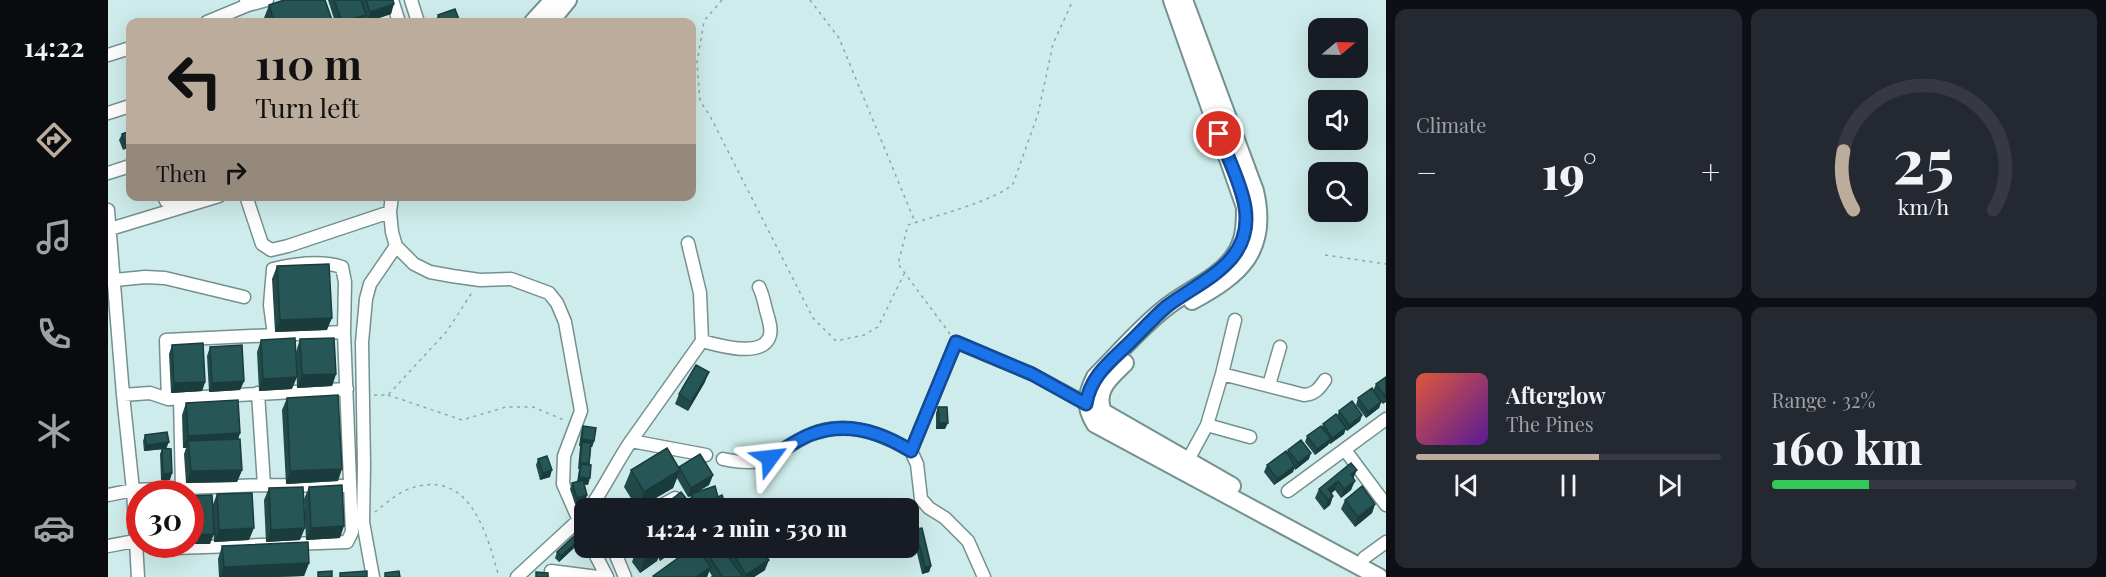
<!DOCTYPE html>
<meta charset="utf-8">
<style>
:root{--surface:#171b24;--page:#242831;--text:#f1f3f6;--muted:#9ea1a6;--line:#363941;--accent:#bbac9c}
body{margin:0;font-family:"Playfair Display",serif;background:var(--page);color:var(--text);height:100vh;display:flex;flex-direction:column;font-size:22px;white-space:nowrap}
*{box-sizing:border-box;margin:0}
p{font-size:20px;color:var(--muted)}
.icon{flex:none;width:33px;height:33px;fill:none;stroke:currentColor;stroke-width:2;stroke-linecap:round;stroke-linejoin:round}
.map{position:relative;flex:1;overflow:hidden}
.sheet{display:flex;flex-direction:column;gap:9px;padding:9px;background:#0d0f14;width:720px}
.sheet>*{flex:none}
.banner{position:absolute;left:18px;top:18px;width:570px;height:183px;border-radius:12px;box-shadow:0 6px 24px #0002;background:#bbac9c;color:#111;overflow:hidden}
.needle{width:39px;rotate:71deg}
.controls{position:absolute;left:1200px;top:18px;display:grid;gap:12px}
.controls a{display:grid;place-items:center;width:60px;height:60px;border-radius:12px;background:var(--surface);box-shadow:0 6px 24px #0002;font-size:30px}
.speed{position:absolute;left:18px;top:480px;display:flex;gap:12px;font-size:30px;font-weight:700;text-align:center}
.speed>*{display:grid;place-content:center;width:78px;height:78px;border-radius:50%;background:var(--surface);box-shadow:0 6px 24px #0002;line-height:1}
.speed .limit{border:9px solid #d22;background:#fff;color:#111}
.pin{position:absolute;display:grid;place-items:center;width:51px;height:51px;color:#fff;margin:-26px;border:3px solid #fff;border-radius:50%;box-shadow:0 2px 6px #0007}
.me{position:absolute;width:66px;margin:-33px;rotate:60deg;stroke-linejoin:round;filter:drop-shadow(0 0 4px #0008)}
.turn{display:flex;align-items:center;gap:21px;height:126px;padding:0 30px;font-size:27px}
.turn .icon{width:78px;height:78px;stroke-width:2.5}
.turn b{display:block;font-size:42px;line-height:51px}
.then{display:flex;align-items:center;height:57px;padding:0 30px;background:#0003;gap:12px;font-size:22px}
.big{font-size:45px;font-weight:800;line-height:1.1}
.sheet .card{flex:1;display:flex;flex-direction:column;justify-content:center;gap:9px;min-width:0;padding:0 21px;border-radius:12px;background:var(--page)}
.sheet .dial{align-items:center;gap:0}
.dial svg{height:156px;overflow:visible;fill:none;stroke:var(--line);stroke-width:7;stroke-linecap:round;text-anchor:middle}
.dial text{fill:var(--text);stroke:none}
.song{display:flex;align-items:center;gap:18px}
.cover{width:72px;height:72px;border-radius:9px;background:linear-gradient(135deg,hsl(10 70% 55%),hsl(270 70% 35%))}
.played{height:6px;border-radius:3px;background:linear-gradient(90deg,var(--accent) 60%,var(--line) 60%)}
.keys{display:flex;justify-content:space-around;direction:ltr}
.heat{display:flex;justify-content:space-between;align-items:center;font-size:33px;direction:ltr}
.charge{height:9px;border-radius:4px;background:linear-gradient(90deg,#34c759 32%,var(--line) 0)}
.sheet .tiles{flex:1;display:grid;gap:9px;grid-template-columns:repeat(2,1fr)}
.trip{position:absolute;left:466px;top:498px;width:345px;height:60px;border-radius:12px;background:var(--surface);box-shadow:0 6px 24px #0002;font-weight:800;line-height:60px;text-align:center}
main{display:flex;flex:1;min-height:0}
.menu{display:flex;flex-direction:column;width:108px;justify-content:space-around;align-items:center;background:#090b0e;color:var(--muted)}
.menu .icon{width:42px;height:42px}
.menu .selected{color:var(--accent)}
.menu b{font-size:27px;color:var(--text)}
.map>svg:first-child{display:block}
</style>
<main>
<nav class="menu">
<b>14:22</b>
<svg class="icon selected" aria-label="directions" viewBox="0 0 24 24"><path d="M12 3l9 9-9 9-9-9zM9 14v-3h6M13 9l2 2-2 2"/></svg>
<svg class="icon" aria-label="music" viewBox="0 0 24 24"><path d="M9 18V5l10-2v13"/><circle cx="6" cy="18" r="3"/><circle cx="16" cy="16" r="3"/></svg>
<svg class="icon" aria-label="phone" viewBox="0 0 24 24"><path d="M5 4h4l2 5-3 2q2 4 5 5l2-3 5 2v4C11 20 4 13 5 4z"/></svg>
<svg class="icon" aria-label="climate" viewBox="0 0 24 24"><path d="M12 3v18M4 7l16 10M4 17L20 7"/></svg>
<svg class="icon" aria-label="car" viewBox="0 0 24 24"><path d="M5 17H2v-5l4-1 3-4h7l3 4 3 1v5h-3M9 17h6M6 11h13"/><circle cx="7" cy="17" r="2"/><circle cx="17" cy="17" r="2"/></svg>
</nav>
<div class="map">
<svg width="1278" height="577" viewBox="0 0 1278 577">
<rect width="100%" height="100%" fill="#ceeceb"/>
<g fill="none" stroke-linecap="round" stroke-linejoin="round">
<g stroke="#74908f" stroke-width="15">
<path id="minor" d="M284,0L291,22
M303,0L310,22
M140,5L159,0
M99,22L140,5L138,0
M0,55L22,48
M0,113L22,106
M0,173L22,166
M56,196L58,201L73,196
M138,196L154,244L163,250L180,246L282,212
M284,196L282,212L284,232L288,246L306,264L322,272L344,276L372,280L403,279L441,293L449,303L457,322L473,411L456,456L455,484L477,534
M0,210L15,395L25,490L30,577
M2,229L111,196
M7,280L37,277L57,278L136,297
M594,341C609,345 652,358 661,338C665,330 660,318 658,310C656,302 655,295 651,287
M1114,374L1196,395C1207,394 1211,389 1217,380
M1161,385L1172,347
M150,393L156,485
M15,395L42,393L60,399L239,389
M72,398L74,489
M60,399L58,340L166,335
M1099,425L1142,437
M523,441L594,341L592,293L580,243
M1237,450L1278,505
M803,451L809,464L813,499L821,508L837,518L860,541L876,577
M615,459C662,469 663,454 701,435C735,419 773,433 803,451L848,342L924,374L978,403
M1080,460L1099,425L1114,374L1127,320
M1180,491L1278,419
M0,495L25,490L156,485L237,486
M482,508C497,487 508,463 523,441L598,455
M549,508L567,498
M67,544V548L239,542L244,532L236,332L237,282L234,267C213,260 186,264 165,269L162,305L166,335L236,332
M0,546L27,541
M484,548L499,577
M505,548L517,577
M1256,558L1278,542
M443,571L490,577
M265,577L255,522L256,466L254,342L258,299L262,284L288,246
M409,577L474,517"/>
</g>
<g stroke="#74908f" stroke-width="20">
<path id="major" d="M1064,0L1137,207C1137,224 1137,241 1126,256C1109,280 1079,290 1056,309C1031,329 1010,354 987,377C978,395 976,406 987,424L1271,577
M1076,0L1147,191C1161,251 1132,275 1084,301
M425,22L445,0
M442,22L460,0
M1017,363C1002,378 986,390 995,412L1124,486"/>
</g>
<path stroke="#8ea5a5" stroke-width="1.5" stroke-dasharray="3 4.5" stroke-linecap="butt" d="M614,0L596,21L589,63L592,101L602,116L705,318L728,341L756,335L770,327L796,274
M702,0L731,38L807,222
M1217,255L1278,264
M842,334L790,264L800,225C826,216 887,201 905,184L930,114L945,44L965,0
M266,395H280L339,331L365,291
M280,395L354,420L398,407H425L456,420
M267,512C276,505 287,495 298,490C361,465 378,531 391,577"/>
<use href="#minor" stroke="#fff" stroke-width="12"/>
<use href="#major" stroke="#fff" stroke-width="16"/>
</g>
<path fill="#214a49" d="M220,0H285L283,14L259,22L257,17L255,22H227Z
M161,5L223,22H158L156,18Z
M330,15L352,22H327Z
M22,131L15,150L11,140L14,134Z
M169,266L219,330L167,332L164,279Z
M192,339L228,374L224,386L189,388L188,352Z
M153,340L184,389L151,391L149,352Z
M64,345L97,382L94,391L63,393L61,354Z
M102,347L136,381L132,390L101,392L99,356Z
M1278,377V402L1275,404L1265,391L1268,384Z
M597,382L580,411L567,404L571,394Z
M179,398L230,481L178,484L174,410Z
M1250,398L1273,402L1271,408L1258,418L1248,405Z
M78,403L132,433L130,439L134,470L129,482L78,483L76,454L78,448H75L74,415Z
M830,407L837,429H828V413Z
M1231,411L1254,415L1252,421L1239,431L1237,429L1236,434L1222,444L1221,443L1220,445L1207,455L1197,442L1199,436L1214,427L1215,424L1229,416Z
M475,426L486,441L484,447H483L480,485L476,484L479,495L477,501L467,504L462,489L464,483L469,482L471,469H470L472,446H471L473,432Z
M37,435L58,448L62,480H53L52,454L54,449L36,451L35,441Z
M1180,450L1201,459L1187,470L1186,468L1185,472L1166,485L1156,472L1159,465L1179,452Z
M430,459L442,477L432,480L428,465Z
M1243,463L1246,478L1243,490L1233,498L1227,490L1223,494L1225,496L1222,505L1216,510L1207,498L1211,489Z
M571,467L605,475L601,485L589,492L610,497L619,508H552L562,502L563,500L582,504L581,500L583,496L580,497L569,478L565,488L531,508H529L516,487L523,470L570,468Z
M201,487L232,538L198,540L196,499Z
M161,488L192,540L158,542L156,500Z
M109,494L141,540L106,542L104,507Z
M1237,500L1267,504L1264,513L1247,527L1233,509Z
M807,529L823,566L821,572L814,574L805,536Z
M470,541L467,547L451,562L447,558L449,552Z
M114,546L201,563L196,576L167,577H111L110,559Z
M529,548H573L564,555L561,552L560,555L552,561L550,557L549,561L532,573L524,562Z
M592,548H652L657,570L646,577H602L604,576L601,571L599,577H545V576L591,551Z"/>
<path fill="#1b3c3c" d="M286,4L283,14L259,22L262,12Z
M258,15L255,22H235Z
M22,141V147L15,150L17,143Z
M224,318L219,330L167,332L172,320Z
M601,372L597,382L580,411L583,402Z
M228,374L224,386L189,388L194,375Z
M189,377L184,389L151,391L155,379Z
M136,381L132,390L101,392L104,383Z
M97,382L94,391L63,393L66,383Z
M1273,402L1271,408L1258,418L1260,412Z
M1254,415L1252,421L1239,431L1241,425Z
M831,423H840L837,429H828Z
M1238,428L1236,434L1222,444L1224,438Z
M132,433L128,446L80,441L78,448H75L80,436Z
M474,439L486,441L484,447L474,446V442L472,446H471Z
M1223,439L1220,445L1207,455L1209,449Z
M61,442L58,449L36,451L38,445Z
M1203,453L1201,459L1187,470L1190,463Z
M1187,466L1185,472L1166,485L1169,479Z
M234,469L230,481L178,484L182,471Z
M134,470L129,482L78,483L83,471Z
M444,470L442,477L432,480L435,473Z
M572,470L565,488L530,508L536,492Z
M1249,470L1245,479L1243,474Z
M64,473L62,480H53L55,474Z
M605,475L601,485L584,495L583,494V496L580,497L583,488Z
M471,477L482,478L480,485L469,483Z
M1230,481L1227,490L1218,498L1220,489Z
M1247,481L1243,490L1233,498L1236,489Z
M479,495L477,501L467,504L469,498Z
M1225,496L1222,505L1216,510L1220,500Z
M591,503L589,508H585L587,504Z
M1267,504L1264,513L1247,527L1250,517Z
M236,526L232,538L198,540L203,528Z
M146,528L141,540L106,542L111,530Z
M197,528L192,540L158,542L163,530Z
M106,534L102,544H82V535Z
M470,541L467,547L451,562L453,556Z
M549,548H554L549,561L532,573L538,555Z
M566,548H573L564,555Z
M631,548H642L626,556L624,559L619,562L623,553Z
M562,549L560,555L552,561L555,555Z
M661,560L657,570L646,577H638V575Z
M201,563L196,576L167,577H112L116,567Z
M823,566L821,572L814,574L817,567Z
M603,567L599,577H588Z"/>
<path fill="#265655" stroke="#1b3c3c" stroke-width="1.5" d="M176,0H217L224,20L216,22H166L161,5Z
M226,0H253L258,15L234,22Z
M258,0H285L286,4L262,12Z
M347,9L352,22H334L330,15Z
M22,131V141L17,143L14,134Z
M221,264L224,318L172,320L169,266Z
M187,338L189,377L155,379L153,340Z
M226,338L228,374L194,375L192,339Z
M95,343L97,382L66,383L64,345Z
M134,345L136,381L104,383L102,347Z
M588,365L601,372L583,402L571,394Z
M1278,377V398L1268,384Z
M1264,388L1273,402L1260,412L1250,398Z
M230,395L234,469L182,471L179,398Z
M130,400L132,433L80,436L78,403Z
M1244,401L1254,415L1241,425L1231,411Z
M830,407H839L840,423H831Z
M1228,414L1238,428L1224,438L1215,424Z
M475,426L488,428L486,441L474,439Z
M1213,426L1223,439L1209,449L1199,436Z
M59,432L61,442L38,445L37,435Z
M132,439L134,470L83,471L80,441Z
M1193,440L1203,453L1190,463L1180,450Z
M474,442L483,443L481,463H472Z
M54,448L63,449L64,473L55,474Z
M559,448L572,470L536,492L523,470Z
M1178,451L1187,466L1169,479L1159,465Z
M592,454L605,475L583,488L571,467Z
M439,456L444,470L435,473L430,459Z
M1243,463L1249,470L1243,474L1247,481L1236,489L1230,481L1220,489L1225,496L1220,500L1211,489Z
M473,464L483,465L482,478L471,477Z
M475,480L479,495L469,498L464,483Z
M234,485L236,526L203,528L201,487Z
M607,486L610,497L614,495L619,508H593L591,503L587,504L583,494Z
M1254,486L1267,504L1250,517L1237,500Z
M195,487L197,528L163,530L161,488Z
M573,492L584,506L581,508H569L563,500Z
M144,493L146,528L111,530L109,494Z
M104,495L106,534L82,535V496Z
M561,501L567,508H553L552,507Z
M516,505L519,508H511Z
M814,528L823,566L817,567L807,529Z
M466,536L470,541L453,556L449,552Z
M200,542L201,563L116,567L114,546Z
M532,548H549L538,555Z
M554,548H561L562,549L555,555L552,551Z
M584,548H589L603,567L588,577H546L545,576Z
M595,548H614L635,577H615Z
M619,548H631L623,553Z
M638,548H652L661,560L638,575L626,556Z
M224,571V577H210V572Z
M259,571V577H232V573Z
M291,571L292,577H277V573Z
M428,572L440,573V577H428Z"/>
<g fill="none" stroke-linecap="round" stroke-linejoin="round">
<g stroke="#114b97" stroke-width="15">
<path id="route" d="M662,458C675,450 689,439 704,434C739,421 773,432 803,451L848,342L924,374L978,404C982,379 998,365 1015,349C1030,335 1043,320 1058,307C1093,280 1146,263 1137,207C1133,182 1119,157 1111,134"/>
</g>
<use href="#route" stroke="#1a73e8" stroke-width="10"/>
</g>
</svg>
<div class="controls">
<a><svg class="needle" viewBox="-14 -14 28 28"><path d="M0-13l5 13h-10z" fill="#e53935"/><path d="M0 13l5-13h-10z" fill="#9ea1a6"/></svg></a>
<a><svg class="icon" aria-label="sound" viewBox="0 0 24 24"><path d="M4 9h4l5-4v14l-5-4H4zM17 9q2 3 0 6"/></svg></a>
<a><svg class="icon" aria-label="search" viewBox="0 0 24 24"><circle cx="10" cy="10" r="6"/><path d="M15 15l6 6"/></svg></a>
</div>
<div class="speed"><div class="limit">30</div></div>
<div class="pin" style="left:1111px;top:134px;background:#d93025"><svg class="icon" aria-label="arrive" viewBox="0 0 24 24"><path d="M6 21V4h12l-3 4 3 4H6"/></svg></div>
<svg class="me" style="left:662px;top:458px" viewBox="-20 -20 40 40"><path d="M0-17L14 15 0 8-14 15z" fill="#1a73e8" stroke="#fff" stroke-width="4"/></svg>
<div class="trip">14:24 · 2 min · 530 m</div>
<div class="banner">
<div class="turn"><svg class="icon" aria-label="left" viewBox="0 0 24 24"><path d="M17 20v-9H6M10 6l-5 5 5 5"/></svg><div><b>110 m</b>Turn left</div></div>
<div class="then">Then<svg class="icon" aria-label="right" viewBox="0 0 24 24"><path d="M7 20v-9h11M14 6l5 5-5 5"/></svg></div>
</div>
</div>
<section class="sheet">
<div class="tiles">
<div class="card"><p>Climate</p>
<div class="heat"><a>−</a><b class="big">19°</b><a>+</a></div>
</div>
<div class="card dial"><svg viewBox="0 0 100 80">
<path d="M14 69A42 42 0 1 1 86 69"/>
<path d="M14 69A42 42 0 0 1 9 39" stroke="#bbac9c"/>
<text x="50" y="56" font-size="32" font-weight="700">25</text>
<text x="50" y="72" font-size="11">km/h</text>
</svg></div>
<div class="card">
<div class="song"><i class="cover"></i><div><b>Afterglow</b><p>The Pines</p></div></div>
<div class="played"></div>
<div class="keys"><svg class="icon" aria-label="previous" viewBox="0 0 24 24"><path d="M18 5L8 12l10 7zM5 5v14"/></svg><svg class="icon" aria-label="pause" viewBox="0 0 24 24"><path d="M8 5v14M16 5v14"/></svg><svg class="icon" aria-label="next" viewBox="0 0 24 24"><path d="M6 5l10 7-10 7zM19 5v14"/></svg></div>
</div>
<div class="card"><p>Range · 32%</p><b class="big">160 km</b><div class="charge"></div></div>
</div>
</section>
</main>
